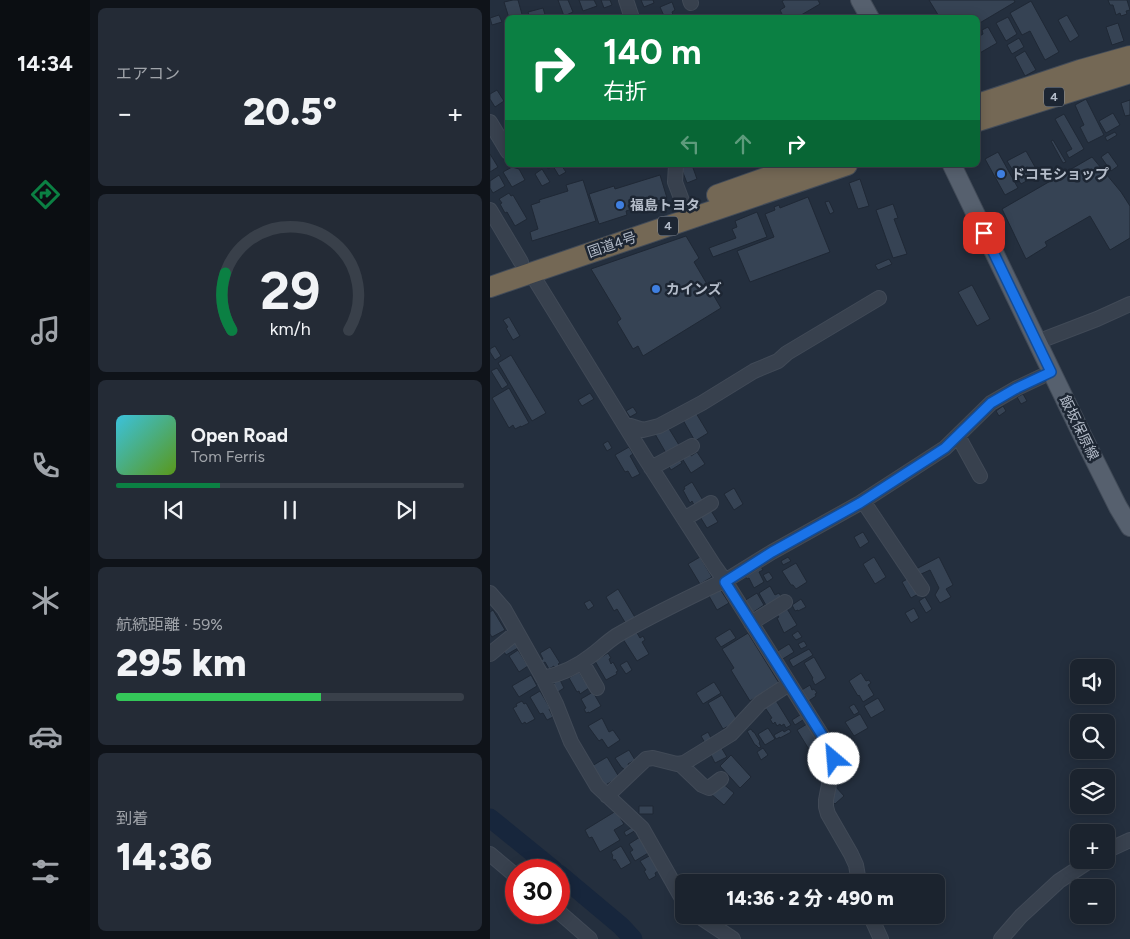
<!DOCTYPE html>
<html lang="ja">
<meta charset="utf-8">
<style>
:root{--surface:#1b232e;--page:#242b36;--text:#f1f3f6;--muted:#a0a4aa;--line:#39404a;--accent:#0b8043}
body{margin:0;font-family:Figtree,"Noto Sans JP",sans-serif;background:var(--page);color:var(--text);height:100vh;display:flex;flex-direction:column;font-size:19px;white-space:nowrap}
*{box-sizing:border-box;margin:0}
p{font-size:16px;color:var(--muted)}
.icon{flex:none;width:28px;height:28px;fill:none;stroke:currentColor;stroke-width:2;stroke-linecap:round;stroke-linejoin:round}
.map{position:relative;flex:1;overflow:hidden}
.sheet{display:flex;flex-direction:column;gap:8px;padding:8px;background:#0f1319;width:400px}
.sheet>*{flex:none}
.hud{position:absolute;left:15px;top:15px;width:475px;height:152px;border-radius:8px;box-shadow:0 2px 12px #0003,0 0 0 1px var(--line);background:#0b8043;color:#fff;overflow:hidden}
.controls{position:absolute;left:580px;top:659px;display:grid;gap:10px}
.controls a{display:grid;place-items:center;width:45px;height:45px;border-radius:8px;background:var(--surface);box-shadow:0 2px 12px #0003,0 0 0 1px var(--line);font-size:25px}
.speed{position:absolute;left:15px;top:859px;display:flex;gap:10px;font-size:25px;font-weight:700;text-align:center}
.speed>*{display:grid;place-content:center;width:65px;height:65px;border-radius:50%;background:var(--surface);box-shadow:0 2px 12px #0003,0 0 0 1px var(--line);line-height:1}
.speed .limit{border:8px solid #d22;background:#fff;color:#111}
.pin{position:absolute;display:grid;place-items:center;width:42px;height:42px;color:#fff;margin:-21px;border-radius:10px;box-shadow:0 2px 8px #0006}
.me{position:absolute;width:55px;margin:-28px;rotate:333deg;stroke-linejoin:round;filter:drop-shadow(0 0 4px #0008)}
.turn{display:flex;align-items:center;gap:18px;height:105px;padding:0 15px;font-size:22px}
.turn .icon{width:65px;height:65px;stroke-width:2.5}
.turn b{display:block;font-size:35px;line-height:42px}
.lanes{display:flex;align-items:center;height:48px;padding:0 15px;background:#0003;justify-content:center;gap:25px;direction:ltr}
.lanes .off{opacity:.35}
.big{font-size:38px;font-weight:800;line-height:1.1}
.sheet .widget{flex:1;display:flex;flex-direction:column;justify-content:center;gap:8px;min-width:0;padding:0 18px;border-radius:8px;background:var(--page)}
.sheet .dial{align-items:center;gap:0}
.dial svg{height:130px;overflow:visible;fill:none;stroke:var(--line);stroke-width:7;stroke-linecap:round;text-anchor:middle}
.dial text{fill:var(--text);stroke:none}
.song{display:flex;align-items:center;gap:15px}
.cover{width:60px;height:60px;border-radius:8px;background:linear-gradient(135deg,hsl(190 70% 55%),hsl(90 70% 35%))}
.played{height:5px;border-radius:2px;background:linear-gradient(90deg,var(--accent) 30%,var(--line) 30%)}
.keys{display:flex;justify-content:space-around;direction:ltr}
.heat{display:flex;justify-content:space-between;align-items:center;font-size:28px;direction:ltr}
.charge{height:8px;border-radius:4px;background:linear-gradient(90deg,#34c759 59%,var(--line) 0)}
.trip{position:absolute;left:185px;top:874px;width:270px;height:50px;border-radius:8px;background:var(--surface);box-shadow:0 2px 12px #0003,0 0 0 1px var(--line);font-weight:800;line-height:50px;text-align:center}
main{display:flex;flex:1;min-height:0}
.dock{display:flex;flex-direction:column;width:90px;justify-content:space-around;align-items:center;background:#0b0e12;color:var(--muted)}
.dock .icon{width:35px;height:35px}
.dock .active{color:var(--accent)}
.dock b{font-size:22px;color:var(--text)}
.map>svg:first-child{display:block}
</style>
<main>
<nav class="dock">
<b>14:34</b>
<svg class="icon active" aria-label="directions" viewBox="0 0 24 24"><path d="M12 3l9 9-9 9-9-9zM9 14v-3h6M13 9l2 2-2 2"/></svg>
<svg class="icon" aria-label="music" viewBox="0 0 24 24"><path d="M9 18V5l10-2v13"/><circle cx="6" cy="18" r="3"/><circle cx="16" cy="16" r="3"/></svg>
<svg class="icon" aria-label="phone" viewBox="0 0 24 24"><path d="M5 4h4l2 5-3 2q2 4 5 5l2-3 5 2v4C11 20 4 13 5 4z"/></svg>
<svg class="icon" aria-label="climate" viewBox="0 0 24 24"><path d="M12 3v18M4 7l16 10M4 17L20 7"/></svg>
<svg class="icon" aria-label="car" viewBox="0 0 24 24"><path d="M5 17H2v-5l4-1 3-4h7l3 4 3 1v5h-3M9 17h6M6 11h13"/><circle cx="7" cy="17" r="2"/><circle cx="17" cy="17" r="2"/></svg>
<svg class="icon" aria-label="filters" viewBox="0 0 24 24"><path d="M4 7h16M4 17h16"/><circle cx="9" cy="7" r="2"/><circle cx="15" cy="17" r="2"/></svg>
</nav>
<section class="sheet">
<div class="widget"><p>エアコン</p>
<div class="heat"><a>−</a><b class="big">20.5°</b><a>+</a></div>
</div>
<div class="widget dial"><svg viewBox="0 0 100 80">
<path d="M14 69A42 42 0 1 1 86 69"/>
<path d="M14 69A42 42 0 0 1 10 34" stroke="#0b8043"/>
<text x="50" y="56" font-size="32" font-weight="700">29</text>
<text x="50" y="72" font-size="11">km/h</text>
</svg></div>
<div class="widget">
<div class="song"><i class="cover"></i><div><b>Open Road</b><p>Tom Ferris</p></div></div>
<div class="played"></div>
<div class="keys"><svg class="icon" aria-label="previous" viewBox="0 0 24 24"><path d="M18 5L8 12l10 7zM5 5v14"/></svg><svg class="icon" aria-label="pause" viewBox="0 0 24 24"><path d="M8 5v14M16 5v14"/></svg><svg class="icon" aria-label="next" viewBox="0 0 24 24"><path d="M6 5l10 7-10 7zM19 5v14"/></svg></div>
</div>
<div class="widget"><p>航続距離 · 59%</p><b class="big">295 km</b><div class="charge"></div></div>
<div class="widget"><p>到着</p><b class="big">14:36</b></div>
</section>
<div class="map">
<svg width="640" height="939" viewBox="0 0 640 939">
<rect width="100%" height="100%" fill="#242f3e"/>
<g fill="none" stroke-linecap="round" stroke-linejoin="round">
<path stroke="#17263c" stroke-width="19" d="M0,818L64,870
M69,874L131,926L143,939"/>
</g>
<path fill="#364354" stroke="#1f2835" d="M23,0H28L33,18H19L14,2Z
M68,0H78L83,12L74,16Z
M89,0H104L107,6L93,11Z
M111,0H120L122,5L114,8Z
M151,0H163L164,3L154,7Z
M294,0H328L330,4L306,18H294L290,10L295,7L292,1Z
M439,0H524L525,2L488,24V18H450Z
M618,0H637L640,10L636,11L637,14L631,16L630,13L626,15L623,5H620Z
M541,1L569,52L555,60L540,31L532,35L520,13Z
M182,2L185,10L182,12L183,15L175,18L170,7Z
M53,8L56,18H40L38,12Z
M9,15L12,22L2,25L0,18Z
M577,15L589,36L580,42L568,20Z
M518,17L527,34L516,41L506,23Z
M628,23L634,41L622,45L616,27Z
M498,27L507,43L488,54V37L493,34L492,30Z
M529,38L534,47L522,54L517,45Z
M535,51L546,70L535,76L525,57Z
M7,90L14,101L5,107L0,99V94Z
M596,99L614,135L598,143L590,127L594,125L585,105Z
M640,100V115L635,116L631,103Z
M623,113L630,125L616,133L609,121Z
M574,114L594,149L579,158L576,152L582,149L565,119Z
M625,132L627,135L617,141L615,137Z
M563,140L576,162L573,163L561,141Z
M536,151L549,174L531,184L517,161Z
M508,152L528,188L515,195L495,159Z
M618,152L628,166L621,171L611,157Z
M0,154L8,167L0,172Z
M602,157L631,192L640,206V238L620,250L600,216L555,242L557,246L536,259L512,209Z
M56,165H71L76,172L69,176L63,166L58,169Z
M190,165H202L207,179L197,183Z
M22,167L29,169L35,180L22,187L13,172Z
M52,169L60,182L52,186L45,174Z
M9,175L15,186L3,193L0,188V181Z
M170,175L177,198L136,211L137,215L109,224L99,194L124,186L125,189Z
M370,179L379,206L368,209L359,183Z
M93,180L106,221L42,241L40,232L48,229L41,205L50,202L49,200L78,191L76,185Z
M19,193L21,196L23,195L37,219L25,226L17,212L15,213L10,204L12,203L9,199Z
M318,197L340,252L260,282L247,251L284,237L275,214L285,210L284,207L289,205L290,208Z
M339,201L344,212L340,214L335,202Z
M403,204L408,218L404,219L417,254L403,258L386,210Z
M267,212L277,237L223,257L219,248L246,238L242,229L247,227L245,221Z
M196,236L209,258L204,262L231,308L153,356L148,346L143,349L127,322L131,319L101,269Z
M399,259L402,264L388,270L385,265Z
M482,285L500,319L487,326L468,292Z
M19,317L30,336L23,340L16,328L18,327L13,320Z
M5,346L11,356L5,360L0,352V349Z
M21,355L56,413L42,421L8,363Z
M7,368L18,385L12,389L1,371Z
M19,388L39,423L31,427V426L25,429L23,425L19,428L2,398Z
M100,393L104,399L92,406L88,400Z
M533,394L537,401L531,404L527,397Z
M513,406L516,411L509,416L506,411Z
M143,407L147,413L140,417L136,411Z
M206,413L218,433L205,441L193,420Z
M178,427L189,445L176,453L165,434Z
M118,441L122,448L117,451L113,444Z
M139,447L143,454L140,456L150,474L142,478L138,471L135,472L125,455Z
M207,452L215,464L201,473L192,458L199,454L201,456Z
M189,458L192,463L181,470L178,465Z
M202,482L214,502L205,507L202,501L200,503L193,490L195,489L194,487Z
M244,488L253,504L244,510L234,494Z
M220,509L228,522L217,528L209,515Z
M373,532L379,542L370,548L364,537Z
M210,557L222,577L210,584L198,564Z
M298,557L301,561L293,565L291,561Z
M384,557L396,577L385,584L373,564Z
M449,557L463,585L456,589L461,597L450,603L445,595L449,588L440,570L429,575L426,569Z
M306,563L317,582L306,589L303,585H301L292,571Z
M270,565L273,570L269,572L274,582L264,588L259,578L257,579L254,575Z
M279,572L283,578L277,582L273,575Z
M421,577L430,593L421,598L412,582Z
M280,586L285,595L289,593L292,598L277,607L269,593Z
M128,589L146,619L136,624L127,609L124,611L116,597Z
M230,589L239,603L227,610L219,596Z
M267,593L274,605L262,613L254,601Z
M435,597L442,609L436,613L429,601Z
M311,599L316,607L308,611V610L305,611L302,605Z
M100,600L104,606L98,610L94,603Z
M296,607L307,625L294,633L287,618L289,617L286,613Z
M424,608L429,618L421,623L415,613Z
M3,610L15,630L2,637L0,634V612Z
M240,629L246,638L231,647L225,638Z
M146,631L150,638L153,636L155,640L152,642L159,654L147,661L133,639Z
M308,631L312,637L306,640L302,635Z
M258,633L289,683L260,701L241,670L244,668L232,649Z
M314,641L317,646L311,649L308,644Z
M25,643L28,648L16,655L13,650Z
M299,644L304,652L291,660L286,652Z
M60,647L70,663L68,664L71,667L66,670L64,666L59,669L55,662L53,663L51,660L53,659L50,653Z
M319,649L323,655L303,667L299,660Z
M28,650L38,666L29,672L19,656Z
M118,653L121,658L119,659L121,664L123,662L128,671L126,672L127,674L116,680L105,661Z
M324,657L336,678L325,685L322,679L323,678L314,663Z
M137,661L142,670L136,674L130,665Z
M89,672L99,688L90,694L89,691L87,692L79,678Z
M371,673L376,681L379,680L381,683L378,685L384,695L373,702L369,695L368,696L359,681Z
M41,675L47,686L29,697L22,686Z
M67,680L68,681L70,680L74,688L68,692L63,684H64V682Z
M224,682L231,693L213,704L206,693Z
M320,685L322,690L324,689L327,693L325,694L326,696L317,702L310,691Z
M50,691L60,708L59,709L63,717L57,720L53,713L50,714L40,697Z
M103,692L111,706L99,713V712L96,713L94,709L96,708L91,699Z
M232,695L248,721L233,729L218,703Z
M388,698L395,710L381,718L374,706Z
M285,699L301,725L296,728L294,724L291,726L290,724L287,726L285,722L283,724L280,719L282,718L274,706Z
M32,701L34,704L36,703L45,719L36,724L35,722L32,724L23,708L27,706L26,704Z
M364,704L369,712L364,715L359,707Z
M313,713L316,718L305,725L302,720Z
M370,714L378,728L364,736L355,722Z
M112,718L119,732L123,730L130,740L118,748L112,739L109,741L98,726Z
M317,724L337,757L330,762L322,749L320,751L307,730Z
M278,728L285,739L275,745L268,734Z
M261,729L263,732H264L270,742L269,743L271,747L269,748L266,745H265L257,731Z
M299,729L301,732L290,738V737L286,739L284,735L293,730L294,732Z
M218,732L222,740L215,743L211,736Z
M231,747L237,757L225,763L220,753Z
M273,748L278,755L271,760L267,752Z
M139,750L145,760L138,764L139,767L134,770L133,768H132L125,758Z
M241,755L261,777L250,788L230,766Z
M117,757L129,777L114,786L102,766Z
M231,782L244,793L234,805L221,794Z
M346,787L354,796L345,804L342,801Z
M149,806H163V814H149Z
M126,811L134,824L124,830L130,840L110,852L102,837L99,838L95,830Z
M144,826L146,830L136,836L134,832Z
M150,837L160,852L145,861L140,852L143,850L139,844Z
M131,846L141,863L131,869L125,859L124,861L122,857L123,856L121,852Z
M161,855L170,870L165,873L166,876L159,880L154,871L156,870L150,861Z"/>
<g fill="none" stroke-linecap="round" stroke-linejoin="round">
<g stroke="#414a57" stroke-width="16">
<path id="minor" d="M136,0L142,18
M200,0L201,3
M0,122L18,152
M186,165L185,182L194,206
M0,210L31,262
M41,273L155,458L225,567L235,581L343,753L344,759L336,800V807L338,814L361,854L366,865L369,882
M547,342L607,319L640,304
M134,424L153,430L169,426L212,403L264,371L288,361L297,353L389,298
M468,436L490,476
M161,468L202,446
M373,501L432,589
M194,519L221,503
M0,593L14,609L53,678L66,704L81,742L107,786L152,828L194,902
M261,623L295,602
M0,654L27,632
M92,662L107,688
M53,678C72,674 87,667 102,655C110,649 117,642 126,636C158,617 192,601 225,585L235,581L282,552L370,503L455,448L501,403L527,388L561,372
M190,764L212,785L219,788L231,779
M117,796L156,759L163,758L187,764L194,763L241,734L270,703L299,684
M616,851L640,840
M0,854L26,876
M69,912L100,939
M207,915L243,939
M380,915L391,939
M511,939L531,916L569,881L601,860"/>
</g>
<g stroke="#414a57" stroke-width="20">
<path id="major" d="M370,0L380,18
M462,165L594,439L628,507L640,527"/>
</g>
<g stroke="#434c59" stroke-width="22">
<path id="highway" d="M488,104L590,70L640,56
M488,121L640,73
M227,195L312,165
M0,287L357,165"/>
</g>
<use href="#minor" stroke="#38414e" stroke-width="14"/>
<use href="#major" stroke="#56606e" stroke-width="18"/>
<use href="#highway" stroke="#746855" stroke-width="20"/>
</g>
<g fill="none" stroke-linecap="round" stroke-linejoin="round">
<g stroke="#114b97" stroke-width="12">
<path id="route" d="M344,759L343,753C308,696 271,639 235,582L282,552L370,503L455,448L501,403L527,388L561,372L494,233"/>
</g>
<use href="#route" stroke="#1a73e8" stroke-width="9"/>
</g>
<g fill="#3f7fe0" stroke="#1d2633" stroke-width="2">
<circle cx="511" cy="174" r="5"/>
<circle cx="130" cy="205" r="5"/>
<circle cx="166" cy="289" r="5"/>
</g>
<g text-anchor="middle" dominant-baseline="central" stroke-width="5" stroke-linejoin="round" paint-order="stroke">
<g fill="#1d2633" stroke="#878f9c" stroke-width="1">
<rect x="554" y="87.5" width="20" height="19" rx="4"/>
<rect x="168" y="216.5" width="20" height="19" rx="4"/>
</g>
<g font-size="12" font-weight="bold" fill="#b4bcc9">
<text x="564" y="97">4</text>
<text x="178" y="226">4</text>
</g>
<g font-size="14" font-weight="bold" fill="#b4bcc9" stroke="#1d2633" text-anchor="start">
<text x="521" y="174">ドコモショップ</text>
<text x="140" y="205">福島トヨタ</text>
<text x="176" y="289">カインズ</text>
</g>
<g font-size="14" fill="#b4bcc9" stroke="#1d2633">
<text transform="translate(122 245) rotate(-19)">国道4号</text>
<text transform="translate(589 428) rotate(64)">飯坂保原線</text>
</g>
</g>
</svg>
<div class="controls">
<a><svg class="icon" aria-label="sound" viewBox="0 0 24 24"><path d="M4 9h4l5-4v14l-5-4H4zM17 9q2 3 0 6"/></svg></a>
<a><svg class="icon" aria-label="search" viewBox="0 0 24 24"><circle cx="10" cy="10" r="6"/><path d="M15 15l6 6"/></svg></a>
<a><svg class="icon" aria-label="layers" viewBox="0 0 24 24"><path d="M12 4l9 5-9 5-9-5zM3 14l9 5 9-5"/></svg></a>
<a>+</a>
<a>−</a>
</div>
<div class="speed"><div class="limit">30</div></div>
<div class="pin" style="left:494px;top:233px;background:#d93025"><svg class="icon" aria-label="arrive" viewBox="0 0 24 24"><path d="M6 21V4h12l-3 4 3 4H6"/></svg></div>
<svg class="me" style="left:344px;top:759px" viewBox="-20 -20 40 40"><circle r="19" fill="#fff"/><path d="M0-13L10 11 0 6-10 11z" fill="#1a73e8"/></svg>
<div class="trip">14:36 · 2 分 · 490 m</div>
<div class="hud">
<div class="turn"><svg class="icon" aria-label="right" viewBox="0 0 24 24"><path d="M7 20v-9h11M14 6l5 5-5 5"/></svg><div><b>140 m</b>右折</div></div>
<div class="lanes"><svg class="icon off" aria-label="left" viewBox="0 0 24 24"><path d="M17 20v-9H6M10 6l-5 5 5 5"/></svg><svg class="icon off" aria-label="ahead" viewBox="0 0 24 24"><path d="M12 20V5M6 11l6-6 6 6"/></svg><svg class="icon" aria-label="right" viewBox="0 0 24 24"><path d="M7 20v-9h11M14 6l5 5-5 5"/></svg></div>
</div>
</div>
</main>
